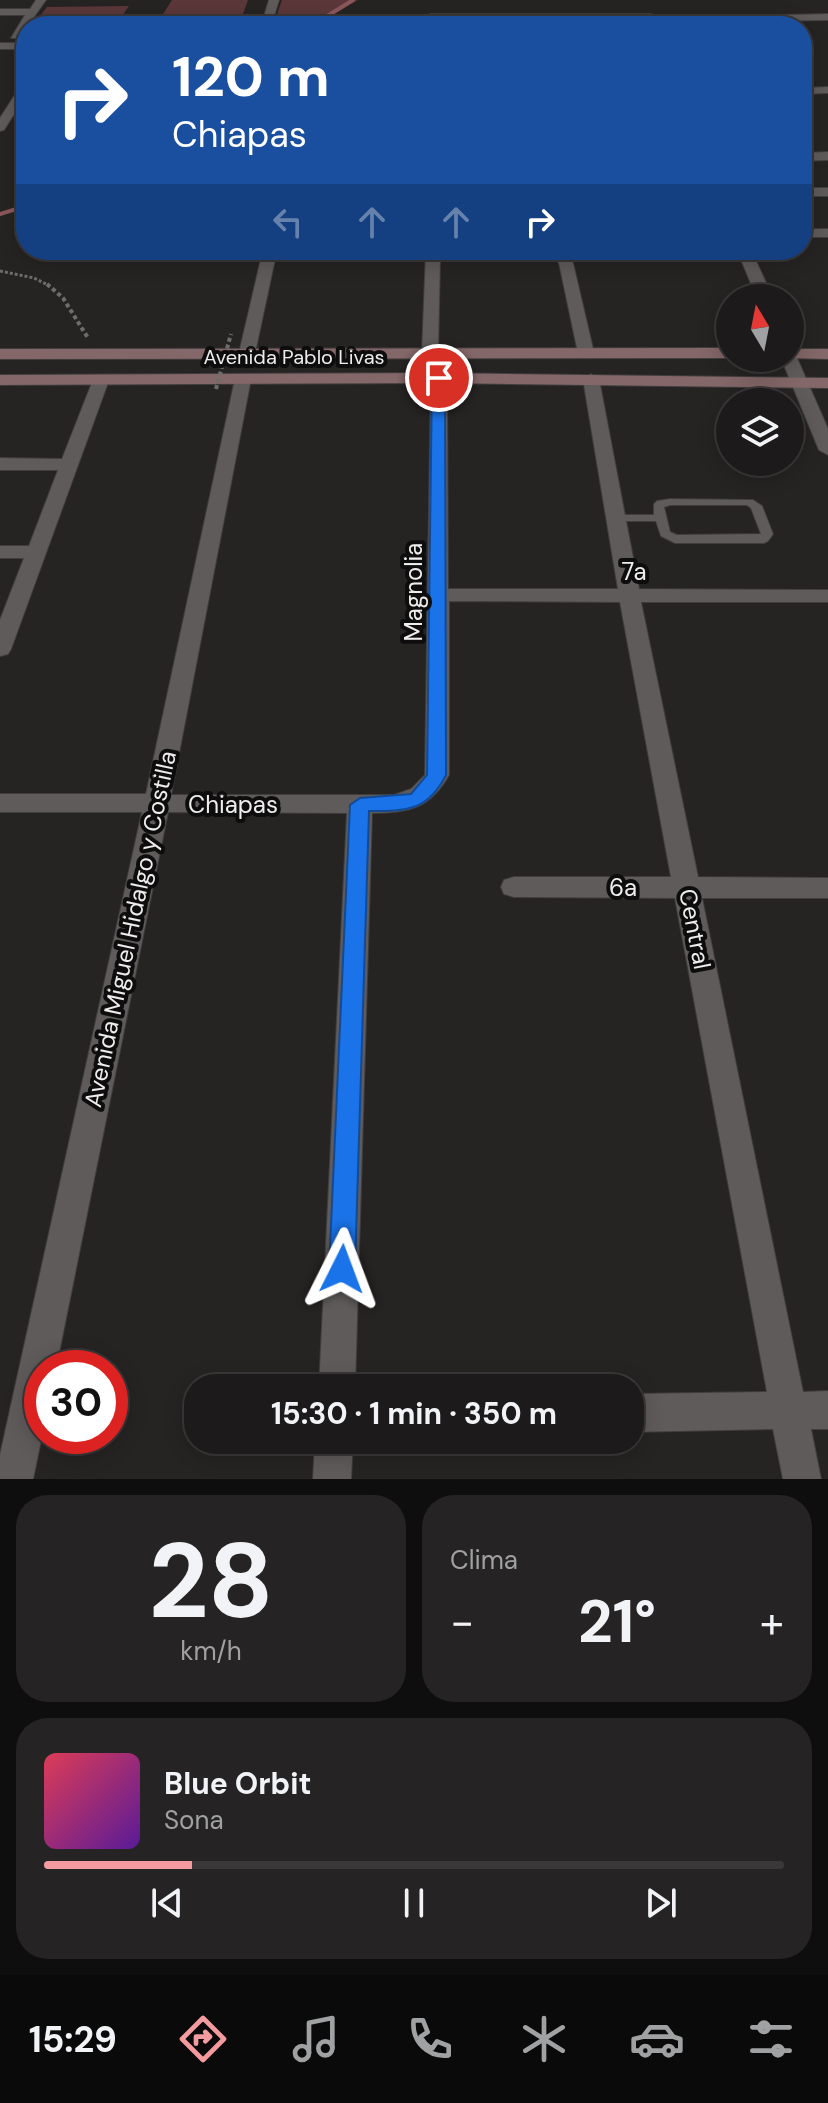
<!DOCTYPE html>
<html lang="es">
<meta charset="utf-8">
<style>
:root{--surface:#1c1a1a;--page:#252323;--text:#f1f3f6;--muted:#a0a1a2;--line:#3a3839;--accent:#f49b9f}
body{margin:0;font-family:"DM Sans",sans-serif;background:var(--page);color:var(--text);height:100vh;display:flex;flex-direction:column;font-size:30px;white-space:nowrap}
*{box-sizing:border-box;margin:0}
p{font-size:26px;color:var(--muted)}
.icon{flex:none;width:44px;height:44px;fill:none;stroke:currentColor;stroke-width:2;stroke-linecap:round;stroke-linejoin:round}
.map{position:relative;height:1479px;overflow:hidden}
.details{display:flex;flex-direction:column;gap:16px;padding:16px;background:#0f0e0e;flex:1}
.details>*{flex:none}
.hud{position:absolute;left:16px;top:16px;width:796px;height:244px;border-radius:32px;box-shadow:0 4px 20px #0003,0 0 0 2px var(--line);background:#1a4fa0;color:#fff;overflow:hidden}
.needle{width:52px;rotate:350deg}
.controls{position:absolute;left:716px;top:284px;display:grid;gap:16px}
.controls a{display:grid;place-items:center;width:88px;height:88px;border-radius:50%;background:var(--surface);box-shadow:0 4px 20px #0003,0 0 0 2px var(--line);font-size:40px}
.speed{position:absolute;left:24px;top:1350px;display:flex;gap:16px;font-size:40px;font-weight:700;text-align:center}
.speed>*{display:grid;place-content:center;width:104px;height:104px;border-radius:50%;background:var(--surface);box-shadow:0 4px 20px #0003,0 0 0 2px var(--line);line-height:1}
.speed .limit{border:12px solid #d22;background:#fff;color:#111}
.pin{position:absolute;display:grid;place-items:center;width:68px;height:68px;color:#fff;margin:-34px;border:4px solid #fff;border-radius:50%;box-shadow:0 2px 8px #0007}
.me{position:absolute;width:88px;margin:-44px;rotate:3deg;stroke-linejoin:round;filter:drop-shadow(0 0 6px #0008)}
.turn{display:flex;align-items:center;gap:28px;height:168px;padding:0 24px;font-size:36px}
.turn .icon{width:104px;height:104px;stroke-width:2.5}
.turn b{display:block;font-size:56px;line-height:68px}
.lanes{display:flex;align-items:center;height:76px;padding:0 24px;background:#0003;justify-content:center;gap:40px;direction:ltr}
.lanes .off{opacity:.35}
.big{font-size:60px;font-weight:700;line-height:1.1}
.details .widget{flex:1;display:flex;flex-direction:column;justify-content:center;gap:12px;min-width:0;padding:0 28px;border-radius:32px;background:var(--page)}
.details .dial{align-items:center;gap:0}
.dial b{font-size:104px;line-height:1}
.song{display:flex;align-items:center;gap:24px}
.cover{width:96px;height:96px;border-radius:12px;background:linear-gradient(135deg,hsl(350 70% 55%),hsl(270 70% 35%))}
.played{height:8px;border-radius:4px;background:linear-gradient(90deg,var(--accent) 20%,var(--line) 20%)}
.keys{display:flex;justify-content:space-around;direction:ltr}
.heat{display:flex;justify-content:space-between;align-items:center;font-size:44px;direction:ltr}
.details .tiles{flex:1;display:grid;gap:16px;grid-template-columns:1fr 1fr}
.widget:last-child{grid-column:span 2}
.trip{position:absolute;left:184px;top:1374px;width:460px;height:80px;border-radius:32px;background:var(--surface);box-shadow:0 4px 20px #0003,0 0 0 2px var(--line);font-weight:700;line-height:80px;text-align:center}
.tabs{display:flex;height:128px;justify-content:space-around;align-items:center;background:#0b0a0a;color:var(--muted)}
.tabs .icon{width:56px;height:56px}
.tabs .on{color:var(--accent)}
.tabs b{font-size:36px;color:var(--text)}
.map>svg:first-child{display:block}
</style>
<div class="map">
<svg width="828" height="1479" viewBox="0 0 828 1479">
<rect width="100%" height="100%" fill="#262323"/>
<path fill="#5b3739" d="M172,0H248L239,25H156Z
M282,0H358L317,24L273,26Z
M129,6L115,26H32L47,7Z"/>
<g fill="none" stroke-linecap="round" stroke-linejoin="round">
<path stroke="#8a575a" stroke-width="4" d="M311,26L353,0
M0,214L26,206"/>
<g stroke="#403d3d" stroke-width="2">
<path id="service" d="M670,499L753,500L762,506L773,534L768,541L764,543H675L661,536L656,521H615L609,518L615,515H654V504L657,501ZM670,505H747L751,508L761,534L677,535L670,532L664,507Z"/>
</g>
<g stroke="#403d3d" stroke-width="2">
<path id="minor" d="M36,0H46L19,38H11L25,15H0V9H30Z
M269,0H279L271,26H261Z
M430,14H651L656,17L651,20L427,19Z
M26,83V95L4,130L0,131V118L22,84Z
M828,87V93L802,94V88Z
M828,152V160L802,161V153Z
M802,188H828V196H802Z
M802,229H828V237H802Z
M263,250H277L255,353L247,358L239,353Z
M426,250H563L573,263L594,353L586,358L578,353L559,263L550,252L440,258L438,353L436,356H424L422,353Z
M737,250H751L773,298H757Z
M790,353L797,358L828,429V455L819,450L781,358H790Z
M439,373L447,378L448,589H618L583,379L591,374L599,379L639,589L828,590V602H641L698,877L828,878V898H702L803,1392L828,1391V1429H811L821,1479H783L773,1429L630,1432V1394L767,1392L675,898L514,897L504,894L501,887L504,880L514,877H671L620,602L449,601V775C430,808 410,813 372,813L355,1388H319L347,813L168,812L56,1368H42V1436L33,1479H0V1455L142,812H0V794H146L235,379L243,374L251,379L171,795H394L411,789L425,775L431,378Z
M101,375L109,380L11,649L8,654L0,656V620L24,558H0V546H29L58,470H0V458L62,459L93,380Z
M315,1440H353L351,1479H313Z"/>
</g>
<g stroke="#403d3d" stroke-width="2">
<path id="tertiary" d="M828,14V20L414,26L419,23Z
M0,43H26V49H0Z"/>
</g>
<g stroke="#403d3d" stroke-width="2">
<path id="secondary" d="M730,348V358L0,359V349Z
M790,349H828V359L786,358H790Z
M439,373L828,378V388L439,383L0,385V375Z"/>
</g>
<path stroke="#6e6c6c" stroke-width="3" stroke-dasharray="3 2" stroke-linecap="butt" d="M0,271L34,278L50,286"/>
<path stroke="#6e6c6c" stroke-width="4" stroke-dasharray="4 3" stroke-linecap="butt" d="M47,284L63,298L88,338"/>
<use href="#service" fill="#5f5b5b" fill-rule="evenodd"/>
<use href="#minor" fill="#5f5b5b" fill-rule="evenodd"/>
<use href="#tertiary" fill="#5f5b5b" fill-rule="evenodd"/>
<use href="#secondary" fill="#846768" fill-rule="evenodd"/>
<path stroke="#6e6c6c" stroke-width="4" stroke-dasharray="4 3" stroke-linecap="butt" d="M216,389L231,334"/>
</g>
<path fill="#1a73e8" stroke="#114b97" stroke-width="2" d="M439,374L445,378L446,775C428,811 407,811 369,811L355,1269L351,1278L342,1282L333,1278L329,1269L350,805L360,798L411,794L427,775L432,378Z"/>
<g text-anchor="middle" dominant-baseline="central" stroke-width="8" stroke-linejoin="round" paint-order="stroke">
<g font-size="20" fill="#eeecec" stroke="#0e0d0d">
<text x="294" y="357">Avenida Pablo Livas</text>
</g>
<g font-size="24" fill="#eeecec" stroke="#0e0d0d">
<text x="634" y="571">7a</text>
<text transform="translate(413 592) rotate(-90)">Magnolia</text>
<text x="233" y="804">Chiapas</text>
<text x="623" y="887">6a</text>
<text transform="translate(130 929) rotate(-78)">Avenida Miguel Hidalgo y Costilla</text>
<text transform="translate(695 929) rotate(79)">Central</text>
</g>
</g>
</svg>
<div class="controls">
<a><svg class="needle" viewBox="-14 -14 28 28"><path d="M0-13l5 13h-10z" fill="#e53935"/><path d="M0 13l5-13h-10z" fill="#a0a1a2"/></svg></a>
<a><svg class="icon" aria-label="layers" viewBox="0 0 24 24"><path d="M12 4l9 5-9 5-9-5zM3 14l9 5 9-5"/></svg></a>
</div>
<div class="speed"><div class="limit">30</div></div>
<div class="pin" style="left:439px;top:378px;background:#d93025"><svg class="icon" aria-label="arrive" viewBox="0 0 24 24"><path d="M6 21V4h12l-3 4 3 4H6"/></svg></div>
<svg class="me" style="left:342px;top:1269px" viewBox="-20 -20 40 40"><path d="M0-17L14 15 0 8-14 15z" fill="#1a73e8" stroke="#fff" stroke-width="4"/></svg>
<div class="trip">15:30 · 1 min · 350 m</div>
<div class="hud">
<div class="turn"><svg class="icon" aria-label="right" viewBox="0 0 24 24"><path d="M7 20v-9h11M14 6l5 5-5 5"/></svg><div><b>120 m</b>Chiapas</div></div>
<div class="lanes"><svg class="icon off" aria-label="left" viewBox="0 0 24 24"><path d="M17 20v-9H6M10 6l-5 5 5 5"/></svg><svg class="icon off" aria-label="ahead" viewBox="0 0 24 24"><path d="M12 20V5M6 11l6-6 6 6"/></svg><svg class="icon off" aria-label="ahead" viewBox="0 0 24 24"><path d="M12 20V5M6 11l6-6 6 6"/></svg><svg class="icon" aria-label="right" viewBox="0 0 24 24"><path d="M7 20v-9h11M14 6l5 5-5 5"/></svg></div>
</div>
</div>
<section class="details">
<div class="tiles">
<div class="widget dial"><b>28</b><p>km/h</p></div>
<div class="widget"><p>Clima</p>
<div class="heat"><a>−</a><b class="big">21°</b><a>+</a></div>
</div>
<div class="widget">
<div class="song"><i class="cover"></i><div><b>Blue Orbit</b><p>Sona</p></div></div>
<div class="played"></div>
<div class="keys"><svg class="icon" aria-label="previous" viewBox="0 0 24 24"><path d="M18 5L8 12l10 7zM5 5v14"/></svg><svg class="icon" aria-label="pause" viewBox="0 0 24 24"><path d="M8 5v14M16 5v14"/></svg><svg class="icon" aria-label="next" viewBox="0 0 24 24"><path d="M6 5l10 7-10 7zM19 5v14"/></svg></div>
</div>
</div>
</section>
<nav class="tabs">
<b>15:29</b>
<svg class="icon on" aria-label="directions" viewBox="0 0 24 24"><path d="M12 3l9 9-9 9-9-9zM9 14v-3h6M13 9l2 2-2 2"/></svg>
<svg class="icon" aria-label="music" viewBox="0 0 24 24"><path d="M9 18V5l10-2v13"/><circle cx="6" cy="18" r="3"/><circle cx="16" cy="16" r="3"/></svg>
<svg class="icon" aria-label="phone" viewBox="0 0 24 24"><path d="M5 4h4l2 5-3 2q2 4 5 5l2-3 5 2v4C11 20 4 13 5 4z"/></svg>
<svg class="icon" aria-label="climate" viewBox="0 0 24 24"><path d="M12 3v18M4 7l16 10M4 17L20 7"/></svg>
<svg class="icon" aria-label="car" viewBox="0 0 24 24"><path d="M5 17H2v-5l4-1 3-4h7l3 4 3 1v5h-3M9 17h6M6 11h13"/><circle cx="7" cy="17" r="2"/><circle cx="17" cy="17" r="2"/></svg>
<svg class="icon" aria-label="filters" viewBox="0 0 24 24"><path d="M4 7h16M4 17h16"/><circle cx="9" cy="7" r="2"/><circle cx="15" cy="17" r="2"/></svg>
</nav>
